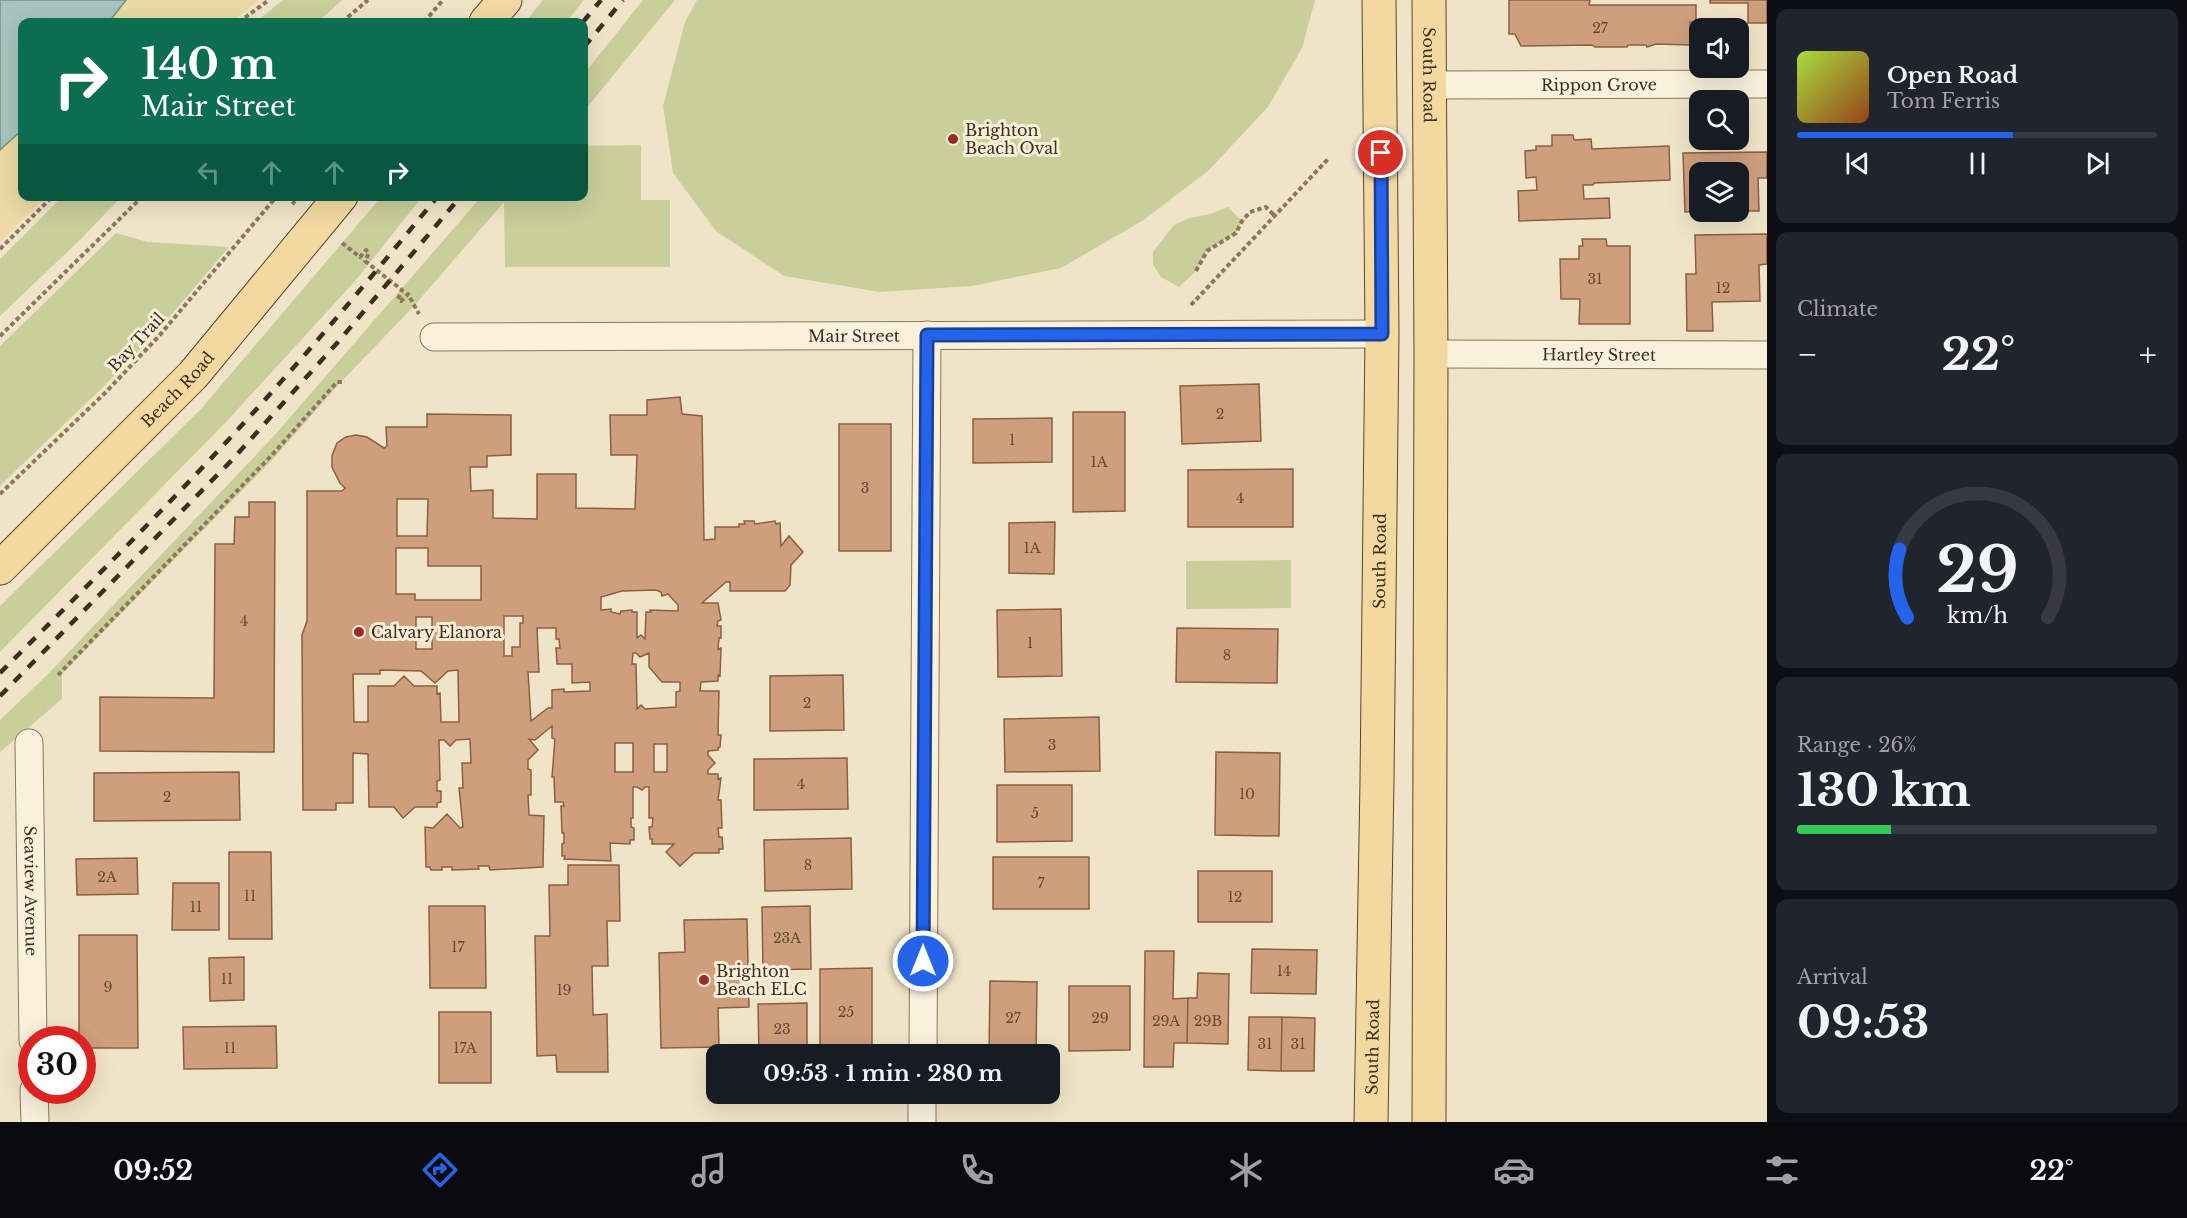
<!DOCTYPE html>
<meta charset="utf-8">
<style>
:root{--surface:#171b24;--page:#20242c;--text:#f1f3f6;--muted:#9ea1a6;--line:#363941;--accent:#2563eb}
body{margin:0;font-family:"Libre Baskerville",serif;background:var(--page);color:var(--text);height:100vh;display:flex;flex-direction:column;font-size:22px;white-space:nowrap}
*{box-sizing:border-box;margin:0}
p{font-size:20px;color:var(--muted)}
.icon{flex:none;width:33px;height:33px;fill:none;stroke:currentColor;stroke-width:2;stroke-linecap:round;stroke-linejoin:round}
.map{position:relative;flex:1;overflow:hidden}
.drawer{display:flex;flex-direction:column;gap:9px;padding:9px;background:#0d0f14;width:420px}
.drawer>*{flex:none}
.guide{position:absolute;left:18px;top:18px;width:570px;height:183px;border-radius:12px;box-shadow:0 6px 24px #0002;background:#0b6e4f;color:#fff;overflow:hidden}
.controls{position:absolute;left:1689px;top:18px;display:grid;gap:12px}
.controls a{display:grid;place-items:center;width:60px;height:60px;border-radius:12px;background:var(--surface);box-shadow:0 6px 24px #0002;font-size:30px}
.speed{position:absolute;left:18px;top:1026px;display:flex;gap:12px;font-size:30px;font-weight:700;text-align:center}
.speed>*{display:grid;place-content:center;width:78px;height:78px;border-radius:50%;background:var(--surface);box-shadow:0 6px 24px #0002;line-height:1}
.speed .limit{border:9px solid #d22;background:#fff;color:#111}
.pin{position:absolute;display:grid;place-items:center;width:51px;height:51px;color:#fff;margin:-26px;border:3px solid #fff;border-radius:50%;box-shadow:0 2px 6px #0007}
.me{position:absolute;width:66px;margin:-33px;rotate:0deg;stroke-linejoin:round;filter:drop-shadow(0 0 4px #0008)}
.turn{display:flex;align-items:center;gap:21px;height:126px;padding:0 24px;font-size:27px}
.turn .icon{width:78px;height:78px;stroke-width:2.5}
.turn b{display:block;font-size:42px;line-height:51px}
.lanes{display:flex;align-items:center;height:57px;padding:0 24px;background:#0003;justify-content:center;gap:30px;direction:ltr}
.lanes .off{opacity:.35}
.big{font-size:45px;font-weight:700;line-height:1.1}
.drawer .card{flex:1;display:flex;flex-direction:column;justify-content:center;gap:9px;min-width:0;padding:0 21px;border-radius:12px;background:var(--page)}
.drawer .dial{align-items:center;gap:0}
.dial svg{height:156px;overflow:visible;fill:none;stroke:var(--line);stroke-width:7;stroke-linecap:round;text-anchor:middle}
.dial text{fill:var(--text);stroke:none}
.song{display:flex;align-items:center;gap:18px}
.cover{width:72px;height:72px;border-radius:9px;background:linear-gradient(135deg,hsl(80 70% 55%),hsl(20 70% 35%))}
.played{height:6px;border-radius:3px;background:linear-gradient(90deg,var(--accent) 60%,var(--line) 60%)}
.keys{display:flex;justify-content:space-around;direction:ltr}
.heat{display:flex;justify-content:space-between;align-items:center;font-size:33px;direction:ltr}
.charge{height:9px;border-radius:4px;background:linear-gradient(90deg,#34c759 26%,var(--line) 0)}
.trip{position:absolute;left:706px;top:1044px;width:354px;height:60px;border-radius:12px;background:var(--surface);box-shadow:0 6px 24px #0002;font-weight:700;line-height:60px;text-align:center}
.menu{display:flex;height:96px;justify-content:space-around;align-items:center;background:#090b0e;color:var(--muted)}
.menu .icon{width:42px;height:42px}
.menu .active{color:var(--accent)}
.menu b{font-size:27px;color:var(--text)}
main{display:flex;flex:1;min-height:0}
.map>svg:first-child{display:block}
</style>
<main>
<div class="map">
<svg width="1767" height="1122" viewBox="0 0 1767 1122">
<rect width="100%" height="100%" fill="#f0e4c8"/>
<path fill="#c9cf9b" d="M283,0H342L318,22H256Z
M543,0H584L566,22H525Z
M643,0H675L584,111V74Z
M697,0H1315L1302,48L1268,107L1208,171L1142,221L1061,268L972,286L880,292L784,276L716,231L673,173L663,106L685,22Z
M641,145V200H670V267H505L504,202L414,306L339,384L274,458L62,674V699L0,752V720L47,675L273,437L481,197L584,196V146Z
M63,196L121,197L81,239L0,316V259Z
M382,196L422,197L356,280L227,421L0,652V606L201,409Z
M1228,207L1242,221L1236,233L1207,251L1196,271L1179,287L1161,277L1153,265V252L1174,225L1190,218L1210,214Z
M116,233L148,242L229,247L154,335L102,388L0,486V346Z
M1291,560V608L1186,609V561Z"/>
<path fill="#ecd9a5" d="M126,0H259L231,22H109Z
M22,130V196L46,197L0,242V150Z"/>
<path fill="#a9c4bc" stroke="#6f938a" stroke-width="1.5" d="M0,0H126L109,22H22V130L0,150Z"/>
<path fill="#cf9f7d" stroke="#8d5f41" stroke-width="1.5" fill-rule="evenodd" d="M1509,0H1590L1589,5H1696V22H1690V45L1656,44L1647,47L1646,45H1628L1627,47H1595L1592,45L1521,46L1515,34H1509Z
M1710,0H1767V23H1748V3H1710Z
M1552,135H1573L1574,140L1591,139L1592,149L1669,146L1670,180L1594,183L1593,185H1583L1584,199L1609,198L1610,218L1519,221L1518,191L1537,190L1536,177L1526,178L1525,151L1536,150V146H1552Z
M1767,152V178H1758L1759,211H1738V172H1700V211L1685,212L1683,153Z
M1767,234V264L1759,265L1760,301L1712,302L1713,331H1687L1686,274H1696L1695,235Z
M1582,239H1606L1607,246H1630V324H1579L1580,299H1561L1560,259H1579V246H1583Z
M1259,384L1261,441L1182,444L1180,386Z
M680,397L682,414L702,416L704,540L715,539V527H739V524H745L744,521H754L755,524L775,521L776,524L780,523L781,546L789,536L803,552L791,565L790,585L785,591H730V582H726L702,603H718L721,620L718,621L717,626H721V638H719L718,649L721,648L720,676L718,675V681L701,682L700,691H719L718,735H721L720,747L718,748V750L708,751V755L715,763L708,770V774H718V779L721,778L718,800H721L722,828H718L719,837H722L723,849H719V853H694L680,866L666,852L674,844H652V839H650L649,827H652L653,818H649V787H645L642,790L637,787H633V818H631V827L634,828V840H630V844L610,843L611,861L564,859L565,856H562V844L564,843V833H562L561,806H564L563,802H555L554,777H552L555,739L552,738V726L535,740L529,739L538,750L528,760V769L531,770V795H528L529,815L544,816L543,867L490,870L489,866H478L479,869L452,870V867H442V870H431L430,867H426L425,827L433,828L447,814L460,828L463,827L459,788H463L462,763H471L470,739L456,740L450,746L444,740H439L440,780L437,781V791H441V802L437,803V807H415L403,818L394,807H369L368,754L353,753V803H336V810H303L302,635L307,621V491H342L345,488L340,483L332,467V456L337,443L346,437L356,435L367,437L384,448L387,446L386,427H427V414L511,415V455L487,456V467H470L471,491L493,490V518L537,519V474H576V508L635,509L637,455H611L610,415H647V400ZM397,499H428L427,536H397ZM396,548H428V566H481V600H415V594H396ZM656,590L661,592L662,596L668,594L678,605V611L650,610L651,612H646L645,639L641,635L637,638V612H632V610L621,611L620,614L611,612V609L601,610V597L622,591ZM504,616H523V623H520V647H512V656H504ZM416,617H432V649H416ZM537,628H556V639H559L560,648H556L557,664H572V683L590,682V691L564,692V689L552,690V708H548L531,721L528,672H539ZM633,653H636L640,657L649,653V667L662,682H680V691L676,692V707L645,709L641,705L637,709L636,664H632ZM380,670L421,671L435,683L448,671L458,670L459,722H441L440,693L437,694V686H414L404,676L394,686H368V722H354L353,674H380ZM615,743H633V772H615ZM654,744H667V772H654Z
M1073,412H1125V511L1073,512Z
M1052,418V462L973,463V419Z
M839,424H891V551H839Z
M1293,469V527H1188V470Z
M249,502H275L274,752L100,751V697L214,698L215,544H234L235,517H249Z
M1055,522L1054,574L1009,573V523Z
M1061,609L1062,676L998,677L997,610Z
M1177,628L1278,629L1277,683L1176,682Z
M843,675L844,730L770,731V676Z
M1099,717L1100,771L1005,772L1004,719Z
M1216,752L1280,753L1279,836L1215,835Z
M847,758L848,809L754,810V759Z
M239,772L240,820L94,821V773Z
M997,785H1072V841L997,842Z
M851,838L852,889L765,891L764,840Z
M229,852H271L272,939H229Z
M993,857H1089V909H993Z
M137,858L138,894L77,895L76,859Z
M568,865H619L620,921H607L608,966H592L593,1015L607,1014L608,1072H557L556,1055L537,1056L535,936H550L549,885H568Z
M1198,871H1272V922H1198Z
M173,883H219V930H172Z
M429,906H485L486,988H430Z
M810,906L811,969L763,970L762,907Z
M747,919L749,1007L718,1008L719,1047L661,1048L659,953L685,952L684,920Z
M79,935H137L138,1048H82V1040H79Z
M1252,949L1317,950L1316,994L1251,993Z
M1145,951H1174L1173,999L1188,998L1187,1043H1174L1173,1067H1144Z
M244,957V1000L210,1001L209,958Z
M872,968V1054H820V969Z
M1198,973L1229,974L1228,1044L1187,1043L1188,998H1197Z
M990,981L1037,982L1036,1054H989Z
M1069,986H1130V1050L1069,1051Z
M807,1003V1054H759L758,1004Z
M439,1012H491V1083H439Z
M1249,1017H1282L1281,1071L1248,1070Z
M1282,1017L1315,1018L1314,1071H1281Z
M276,1026L277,1068L184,1069L183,1027Z"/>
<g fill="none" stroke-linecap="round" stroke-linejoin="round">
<g stroke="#8d765c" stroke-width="29">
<g id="street">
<path id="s1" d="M1429,85L1767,84"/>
<path id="s2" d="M434,337L1382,334"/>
<path id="s3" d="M1431,354L1767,355"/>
<path id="s4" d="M29,743L33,1040"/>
<path d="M923,1054L927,335"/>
<path d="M34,1090L35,1122"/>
<path d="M922,1122V1094"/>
</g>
</g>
<g stroke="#5b4430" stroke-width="35">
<g id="primary">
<path id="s5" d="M1429,0L1431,354L1429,1122"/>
<path d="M486,22L505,0"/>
<path id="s6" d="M0,568L193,375L341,196"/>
<path id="s7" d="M1371,1122L1377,781L1382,334L1379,0"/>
</g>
</g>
<path stroke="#8d765c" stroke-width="4" stroke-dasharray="4.5 3" stroke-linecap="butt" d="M239,22L269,0
M342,22L368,0
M424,22L443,0
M287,196L295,204
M342,243L360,257L366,250L369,253L365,261L402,290L398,299L401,301L408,294L419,314
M0,249L53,196
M1196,271L1207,251L1236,233L1242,221L1250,212L1266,207L1275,216
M1191,305L1328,159
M0,336L143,196
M0,494L106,392L159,336L277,196
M58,675L272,455L337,382H345"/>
<use href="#street" stroke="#faf1dc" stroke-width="27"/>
<use href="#primary" stroke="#f3d9a0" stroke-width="33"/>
<path stroke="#3d2e20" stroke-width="4.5" stroke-dasharray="10 10" stroke-linecap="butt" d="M583,22L601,0
M584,47L623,0
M0,673C82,591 164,510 242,425C310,351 374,274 438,196
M0,696L232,460L338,342L461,196"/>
</g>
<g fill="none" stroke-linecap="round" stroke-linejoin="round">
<g stroke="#184099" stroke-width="15">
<path id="route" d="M923,961L927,335L1382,334L1381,153"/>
</g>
<use href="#route" stroke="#2563eb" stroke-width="10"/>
</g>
<g fill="#9e2a2b" stroke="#f7eed8" stroke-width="2">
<circle cx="953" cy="139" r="6"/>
<circle cx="359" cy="632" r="6"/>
<circle cx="704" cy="980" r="6"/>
</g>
<g text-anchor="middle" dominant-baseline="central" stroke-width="6" stroke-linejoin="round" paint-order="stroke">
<g font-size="14" fill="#624a37">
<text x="1600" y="28">27</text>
<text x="1595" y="279">31</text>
<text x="1723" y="288">12</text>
<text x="1220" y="414">2</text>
<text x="1012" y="440">1</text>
<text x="1099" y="462">1A</text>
<text x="865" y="488">3</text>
<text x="1240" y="498">4</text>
<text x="1032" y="548">1A</text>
<text x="244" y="621">4</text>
<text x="1030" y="643">1</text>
<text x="1227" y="655">8</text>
<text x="807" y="703">2</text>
<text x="1052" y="745">3</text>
<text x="801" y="784">4</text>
<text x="1247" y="794">10</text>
<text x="167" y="797">2</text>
<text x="1035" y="813">5</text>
<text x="808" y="865">8</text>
<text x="107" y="877">2A</text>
<text x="1041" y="883">7</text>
<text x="250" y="896">11</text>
<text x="1235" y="897">12</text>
<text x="196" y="907">11</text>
<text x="787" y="938">23A</text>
<text x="458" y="947">17</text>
<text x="1284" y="971">14</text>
<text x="227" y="979">11</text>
<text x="108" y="987">9</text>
<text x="564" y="990">19</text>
<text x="846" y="1012">25</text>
<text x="1013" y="1018">27</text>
<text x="1100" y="1018">29</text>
<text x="1166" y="1021">29A</text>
<text x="1208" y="1021">29B</text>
<text x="782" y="1029">23</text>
<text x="1265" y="1044">31</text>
<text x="1298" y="1044">31</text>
<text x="230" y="1048">11</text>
<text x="465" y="1048">17A</text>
</g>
<g font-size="16" fill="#3d2e20" stroke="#f7eed8">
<text stroke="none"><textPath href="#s5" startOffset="75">South Road</textPath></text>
<text stroke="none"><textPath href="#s1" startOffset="170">Rippon Grove</textPath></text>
<text stroke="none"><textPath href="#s2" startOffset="420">Mair Street</textPath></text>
<text transform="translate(136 342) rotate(-47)">Bay Trail</text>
<text stroke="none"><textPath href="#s3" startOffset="168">Hartley Street</textPath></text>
<text stroke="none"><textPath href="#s6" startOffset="252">Beach Road</textPath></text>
<text stroke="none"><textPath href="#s7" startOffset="561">South Road</textPath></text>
<text stroke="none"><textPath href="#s4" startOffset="148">Seaview Avenue</textPath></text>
<text stroke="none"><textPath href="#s7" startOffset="75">South Road</textPath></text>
</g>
<g font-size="16" fill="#3d2e20" stroke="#f7eed8" text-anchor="start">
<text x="965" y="130">Brighton<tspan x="965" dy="18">Beach Oval</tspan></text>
<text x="371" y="632">Calvary Elanora</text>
<text x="716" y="971">Brighton<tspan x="716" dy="18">Beach ELC</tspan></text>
</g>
</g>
</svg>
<div class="controls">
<a><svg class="icon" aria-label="sound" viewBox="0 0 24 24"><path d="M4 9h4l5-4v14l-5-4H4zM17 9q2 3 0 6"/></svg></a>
<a><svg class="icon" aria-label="search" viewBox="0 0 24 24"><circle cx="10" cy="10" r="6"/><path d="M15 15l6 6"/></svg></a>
<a><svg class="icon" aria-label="layers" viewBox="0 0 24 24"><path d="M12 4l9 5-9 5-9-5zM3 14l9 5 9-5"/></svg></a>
</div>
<div class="speed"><div class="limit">30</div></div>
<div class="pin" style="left:1381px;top:153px;background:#d93025"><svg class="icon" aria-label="arrive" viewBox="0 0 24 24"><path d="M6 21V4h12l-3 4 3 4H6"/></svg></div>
<svg class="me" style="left:923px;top:961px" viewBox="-20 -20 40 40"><circle r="17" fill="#2563eb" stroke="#fff" stroke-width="3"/><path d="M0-11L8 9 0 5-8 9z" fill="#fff"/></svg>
<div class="trip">09:53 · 1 min · 280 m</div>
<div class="guide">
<div class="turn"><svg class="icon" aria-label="right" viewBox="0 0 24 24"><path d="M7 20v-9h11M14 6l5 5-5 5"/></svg><div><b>140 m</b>Mair Street</div></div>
<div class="lanes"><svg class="icon off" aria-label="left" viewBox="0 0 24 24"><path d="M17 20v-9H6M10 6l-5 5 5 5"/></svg><svg class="icon off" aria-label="ahead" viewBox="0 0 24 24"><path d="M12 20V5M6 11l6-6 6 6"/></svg><svg class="icon off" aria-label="ahead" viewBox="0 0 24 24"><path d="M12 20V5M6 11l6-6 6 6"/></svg><svg class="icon" aria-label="right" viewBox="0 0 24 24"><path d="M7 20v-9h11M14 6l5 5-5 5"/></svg></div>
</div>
</div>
<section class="drawer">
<div class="card">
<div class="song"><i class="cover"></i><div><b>Open Road</b><p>Tom Ferris</p></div></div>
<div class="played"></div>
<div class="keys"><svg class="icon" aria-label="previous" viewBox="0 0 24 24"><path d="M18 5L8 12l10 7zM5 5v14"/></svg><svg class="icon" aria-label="pause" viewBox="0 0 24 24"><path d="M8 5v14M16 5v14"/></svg><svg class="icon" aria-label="next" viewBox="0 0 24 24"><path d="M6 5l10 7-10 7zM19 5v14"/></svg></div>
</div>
<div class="card"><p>Climate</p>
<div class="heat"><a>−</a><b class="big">22°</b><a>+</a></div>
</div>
<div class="card dial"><svg viewBox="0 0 100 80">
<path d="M14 69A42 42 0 1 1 86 69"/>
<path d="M14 69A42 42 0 0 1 10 34" stroke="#2563eb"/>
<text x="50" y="56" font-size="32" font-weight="700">29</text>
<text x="50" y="72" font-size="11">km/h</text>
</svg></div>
<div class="card"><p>Range · 26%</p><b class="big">130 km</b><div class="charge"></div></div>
<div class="card"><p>Arrival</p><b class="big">09:53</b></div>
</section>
</main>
<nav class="menu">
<b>09:52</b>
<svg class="icon active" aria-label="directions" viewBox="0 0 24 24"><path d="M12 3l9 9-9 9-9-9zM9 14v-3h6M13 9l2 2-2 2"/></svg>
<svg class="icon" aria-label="music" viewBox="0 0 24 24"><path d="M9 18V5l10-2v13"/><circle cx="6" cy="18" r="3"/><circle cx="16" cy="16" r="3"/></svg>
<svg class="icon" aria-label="phone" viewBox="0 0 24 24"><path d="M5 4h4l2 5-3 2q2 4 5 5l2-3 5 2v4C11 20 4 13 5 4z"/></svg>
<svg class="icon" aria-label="climate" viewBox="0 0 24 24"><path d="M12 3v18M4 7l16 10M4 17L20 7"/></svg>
<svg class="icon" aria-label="car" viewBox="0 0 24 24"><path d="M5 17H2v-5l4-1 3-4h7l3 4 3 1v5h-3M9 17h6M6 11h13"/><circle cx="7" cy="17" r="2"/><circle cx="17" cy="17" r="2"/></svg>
<svg class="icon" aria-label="filters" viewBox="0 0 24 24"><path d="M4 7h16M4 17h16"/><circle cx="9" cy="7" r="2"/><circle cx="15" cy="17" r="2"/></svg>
<b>22°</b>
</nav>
